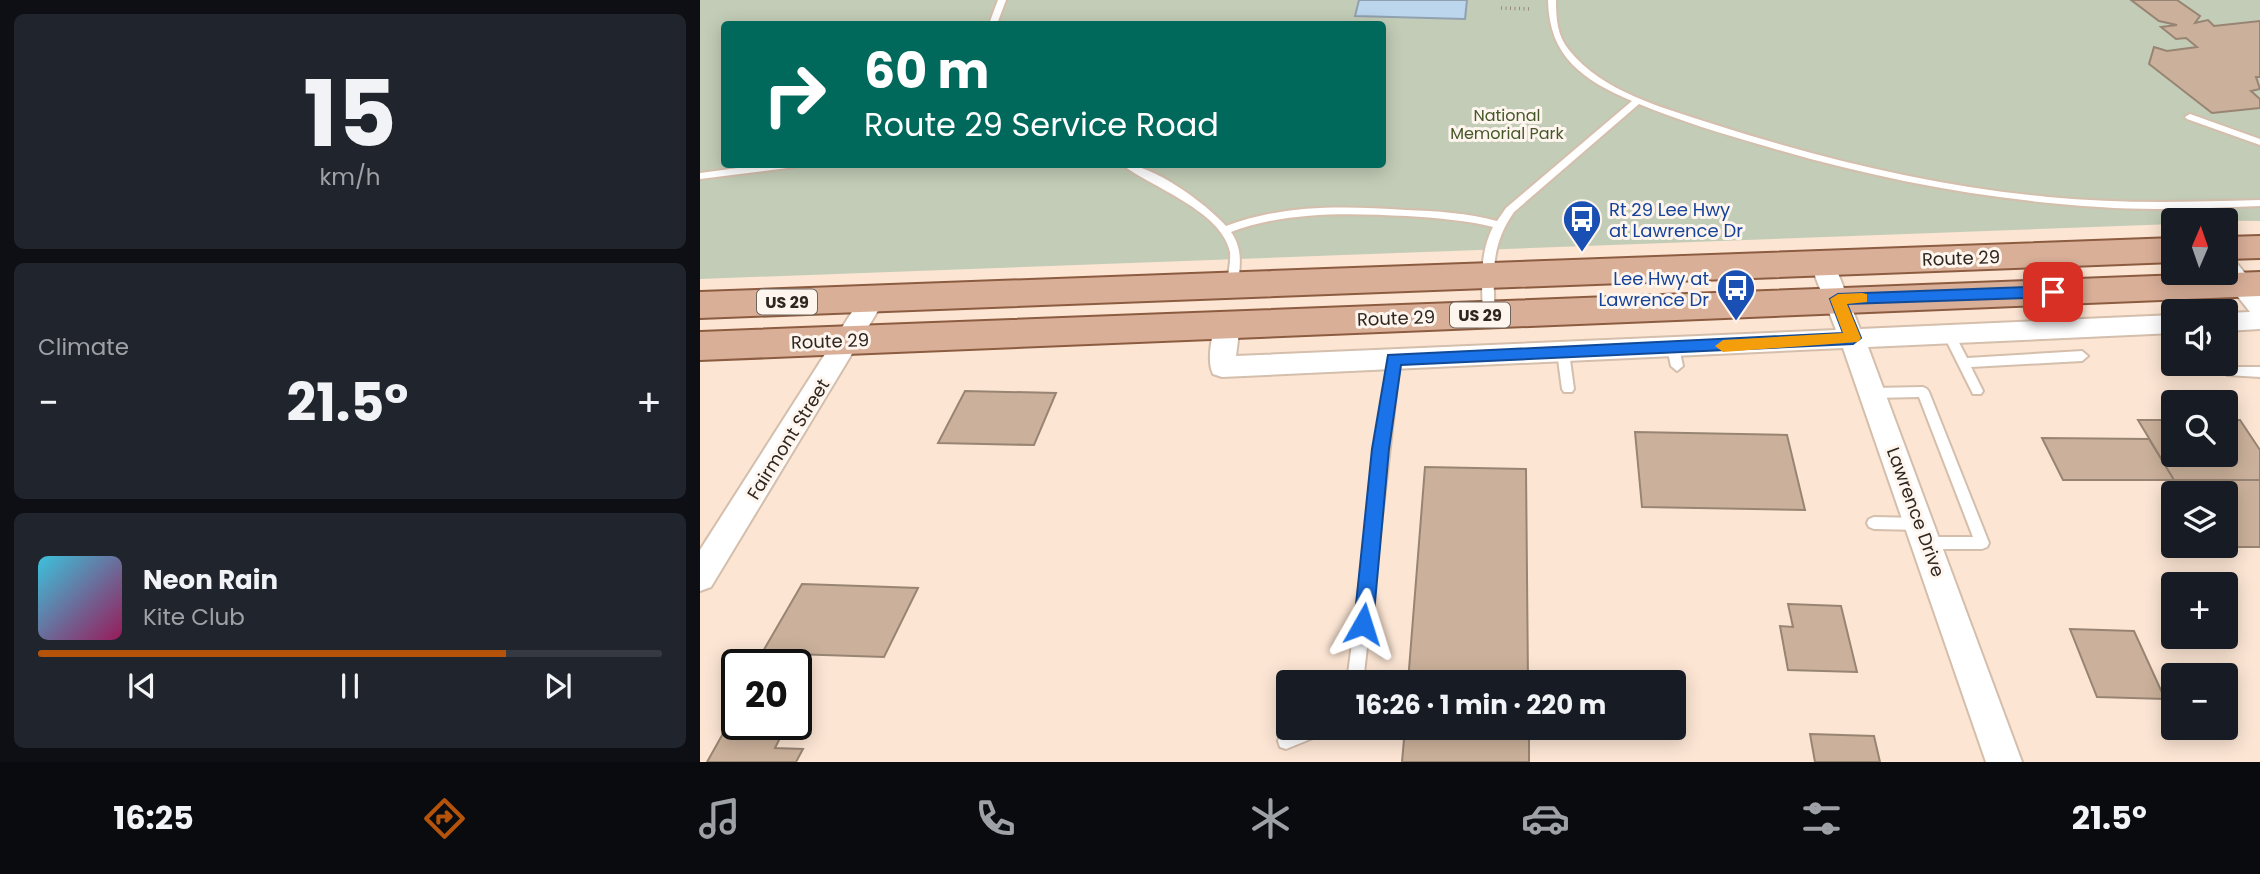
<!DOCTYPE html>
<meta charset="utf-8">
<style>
:root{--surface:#171b24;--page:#20242c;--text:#f1f3f6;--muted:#9ea1a6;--line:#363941;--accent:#b45309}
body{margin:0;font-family:Poppins,sans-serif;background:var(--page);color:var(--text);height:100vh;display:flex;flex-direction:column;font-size:26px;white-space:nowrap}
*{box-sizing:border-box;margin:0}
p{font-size:23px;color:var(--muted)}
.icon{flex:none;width:38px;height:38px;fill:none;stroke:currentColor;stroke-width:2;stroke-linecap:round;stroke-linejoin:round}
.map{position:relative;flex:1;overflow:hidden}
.details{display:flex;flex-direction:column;gap:14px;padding:14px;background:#0d0f14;width:700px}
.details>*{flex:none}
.top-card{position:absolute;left:21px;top:21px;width:665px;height:147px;border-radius:7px;box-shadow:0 4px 18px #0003;background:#00695c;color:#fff;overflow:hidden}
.needle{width:46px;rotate:2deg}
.fabs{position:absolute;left:1461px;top:208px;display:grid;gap:14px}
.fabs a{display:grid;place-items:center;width:77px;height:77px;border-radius:7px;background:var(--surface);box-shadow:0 4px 18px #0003;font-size:35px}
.speed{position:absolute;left:21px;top:649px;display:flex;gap:14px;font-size:35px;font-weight:700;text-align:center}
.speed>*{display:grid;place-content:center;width:91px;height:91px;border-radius:50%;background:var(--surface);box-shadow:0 4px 18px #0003;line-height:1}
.speed .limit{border:4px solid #111;border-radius:10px;background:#fff;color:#111}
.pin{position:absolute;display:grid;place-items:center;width:60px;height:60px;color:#fff;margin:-30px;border-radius:14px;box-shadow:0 4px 10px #0006}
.me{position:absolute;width:77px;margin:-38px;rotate:6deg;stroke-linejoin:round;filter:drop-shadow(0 0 5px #0008)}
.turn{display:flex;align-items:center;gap:24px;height:147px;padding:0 28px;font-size:32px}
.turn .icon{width:91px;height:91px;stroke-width:2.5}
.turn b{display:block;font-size:49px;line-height:60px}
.big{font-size:52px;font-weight:700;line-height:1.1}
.details .card{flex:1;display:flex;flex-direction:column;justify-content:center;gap:10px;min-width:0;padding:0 24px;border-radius:10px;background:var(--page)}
.details .dial{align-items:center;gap:0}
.dial b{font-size:91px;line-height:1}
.song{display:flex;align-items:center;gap:21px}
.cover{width:84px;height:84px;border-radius:10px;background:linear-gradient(135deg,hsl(190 70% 55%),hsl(330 70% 35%))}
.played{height:7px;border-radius:4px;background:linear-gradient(90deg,var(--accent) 75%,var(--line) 75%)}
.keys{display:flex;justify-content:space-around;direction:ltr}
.heat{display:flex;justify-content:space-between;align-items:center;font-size:38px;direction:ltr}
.trip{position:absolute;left:576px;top:670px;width:410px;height:70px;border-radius:7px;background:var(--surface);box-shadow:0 4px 18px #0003;font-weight:700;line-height:70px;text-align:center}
.tab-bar{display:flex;height:112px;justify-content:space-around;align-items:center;background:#090b0e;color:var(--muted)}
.tab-bar .icon{width:49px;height:49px}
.tab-bar .on{color:var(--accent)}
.tab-bar b{font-size:32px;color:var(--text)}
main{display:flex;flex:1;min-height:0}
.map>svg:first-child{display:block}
</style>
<main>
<section class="details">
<div class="card dial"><b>15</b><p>km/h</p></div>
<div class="card"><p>Climate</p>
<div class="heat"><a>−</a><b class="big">21.5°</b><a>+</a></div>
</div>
<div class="card">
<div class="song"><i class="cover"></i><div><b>Neon Rain</b><p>Kite Club</p></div></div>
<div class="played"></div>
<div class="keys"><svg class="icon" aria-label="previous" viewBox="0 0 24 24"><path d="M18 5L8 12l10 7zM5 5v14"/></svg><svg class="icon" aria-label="pause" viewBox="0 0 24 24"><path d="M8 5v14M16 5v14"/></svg><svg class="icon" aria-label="next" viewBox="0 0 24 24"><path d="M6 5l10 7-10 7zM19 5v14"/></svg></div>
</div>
</section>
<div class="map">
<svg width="1560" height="762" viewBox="0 0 1560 762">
<rect width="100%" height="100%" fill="#fce5d3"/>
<path fill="#c2ccb6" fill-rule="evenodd" d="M0,0H1560V221L1474,220L1473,224L0,279ZM24,24H682V164H24Z"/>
<path fill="#bbd6ed" stroke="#91a1af" stroke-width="2" d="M659,0H767L765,19L655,16Z"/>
<path fill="#cbb19b" stroke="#988473" stroke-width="2" d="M1431,0H1477L1500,16L1495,23L1508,20L1514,26L1560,21V77H1556L1560,89L1551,91L1560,99V108L1512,113L1449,64L1454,47L1467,51L1497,47L1486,38L1476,39L1461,27L1477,25L1459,21Z
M265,391L356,393L334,445L238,443Z
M1438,420H1474V455H1526V420H1540L1560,450V480H1474Z
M935,432L1087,435L1105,510L942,507Z
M1342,438L1449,439L1474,480H1363Z
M725,467L826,469L828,682H708Z
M1474,480H1560V547H1512L1526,546V494H1481Z
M102,584L218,588L184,657L62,653Z
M1088,604L1141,606L1157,672L1088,670L1080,626L1093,627Z
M1370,629L1434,631L1465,699L1397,697Z
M34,714H37V724H87L75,748L103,749L96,762H7Z
M705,728H829V762H702Z
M1110,734L1174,736L1180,762H1115Z"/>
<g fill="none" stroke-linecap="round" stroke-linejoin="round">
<g stroke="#d4beac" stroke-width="4">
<path id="service" d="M298,0H306L297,24H289Z
M848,0H856C856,18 857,36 869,50C902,92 964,108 1013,124C1122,159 1234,186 1348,197C1419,204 1489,202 1560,200V206C1507,208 1453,211 1400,207C1286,200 1175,179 1065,146C1023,134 980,121 939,104L814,212C790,246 793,275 795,314L789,318L783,314C782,284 779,254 793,227C765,220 736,218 707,216C647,213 588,211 531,232C543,249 540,265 538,285L532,289L526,285C528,275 531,263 530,252C522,211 451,187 421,164C453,164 505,203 526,226C585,204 644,206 706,210C737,211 767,213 797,221L806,208L932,101C883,80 849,57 848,0Z
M1490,114L1560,139V145L1487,119L1485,117Z
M67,164H100L95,167L0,179V173Z
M1249,330L1253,331L1267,358L1382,351L1388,356L1382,361L1271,367L1283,391L1281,394H1273L1243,334Z
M973,344L979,348L983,366L977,371L971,366L967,348Z
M863,347L869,352L874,389L872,392H864L862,389L857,352Z
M694,355L700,360L663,682H647L688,360Z
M1531,367H1560V377L1527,375L1525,372L1527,369Z
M1223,387L1227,389L1229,392L1289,543L1287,547L1282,549H1227L1222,547L1220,543L1222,539L1227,537H1273L1219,397L1173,398L1169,396L1167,393L1169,390L1173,388Z
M1174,517L1220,518L1225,520L1227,524L1225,528L1220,530L1174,529L1169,527L1167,523L1169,519Z
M598,728H625L623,734L586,749L580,747L578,741L580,735Z"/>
</g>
<g stroke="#d4beac" stroke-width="4">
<path id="minor" d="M1122,255L1130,257L1134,263L1160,329L1474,315V333L1168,347L1322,762H1286L1143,348L522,377L513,374C506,361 512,330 519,318L528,315L537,318L540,324L536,356L1136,330L1110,263L1114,257Z
M1526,258L1534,260L1560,291V329L1526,331V313L1550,312L1519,273H1526Z
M173,290L182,293L185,299L11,587L0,591V550L164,293Z"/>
</g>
<g stroke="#8c5c41" stroke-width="4">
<path id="primary" d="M1560,236V258L1526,259V237Z
M1474,238V262L0,318V292Z
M1560,272V296L0,360V332Z"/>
</g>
<path stroke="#9a8a7d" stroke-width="3.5" stroke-dasharray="1 3.5" stroke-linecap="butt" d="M801,8L832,9"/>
<use href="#service" fill="#fff" fill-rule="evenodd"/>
<use href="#minor" fill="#fff" fill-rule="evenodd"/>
<use href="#primary" fill="#d9af98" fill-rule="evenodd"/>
</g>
<path fill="#1a73e8" stroke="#114b97" stroke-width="2" d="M1353,286L1360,292L1353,297L1147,304L1161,338L1153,344L701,365L689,449L673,624L670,631L663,634L657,631L654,624L672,449L688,355L1143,333L1130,299L1138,294Z"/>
<path fill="#f59e0b" d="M1162,293L1167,294V302L1147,304L1161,338L1158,342L1023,352L1015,346L1023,340L1143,333L1130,299L1138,294Z"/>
<defs>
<g id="bus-pin" transform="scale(2.0125)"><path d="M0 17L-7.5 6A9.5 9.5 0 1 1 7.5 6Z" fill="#1a4fb4" stroke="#fef5ee"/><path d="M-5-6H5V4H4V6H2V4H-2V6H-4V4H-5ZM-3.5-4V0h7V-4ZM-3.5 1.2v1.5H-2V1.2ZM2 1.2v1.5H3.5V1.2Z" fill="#fff"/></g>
</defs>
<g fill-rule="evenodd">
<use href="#bus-pin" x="882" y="219"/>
<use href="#bus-pin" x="1036" y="288"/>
</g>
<g text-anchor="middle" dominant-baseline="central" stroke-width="6" stroke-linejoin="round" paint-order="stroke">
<g font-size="16" fill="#45582a" stroke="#fef5ee">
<text x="807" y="115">National<tspan x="807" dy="18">Memorial Park</tspan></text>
</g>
<g fill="#fef5ee" stroke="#6c645d" stroke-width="2">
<rect x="57" y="289.5" width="60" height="25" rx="5"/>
<rect x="750" y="302.5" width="60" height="25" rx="5"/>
</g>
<g font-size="16" font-weight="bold" fill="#2e261f">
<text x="87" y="302">US 29</text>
<text x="780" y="315">US 29</text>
</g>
<g font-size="18" fill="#164399" stroke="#fef5ee" text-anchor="start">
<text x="909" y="209">Rt 29 Lee Hwy<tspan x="909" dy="21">at Lawrence Dr</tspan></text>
<text x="1009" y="278" text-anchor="end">Lee Hwy at<tspan x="1009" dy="21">Lawrence Dr</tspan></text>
</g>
<g font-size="18" fill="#2e261f" stroke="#fef5ee">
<text transform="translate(1261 258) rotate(-2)">Route 29</text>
<text transform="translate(696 318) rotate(-2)">Route 29</text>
<text transform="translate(130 341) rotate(-2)">Route 29</text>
<text transform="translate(88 439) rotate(-58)">Fairmont Street</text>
<text transform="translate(1216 512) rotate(70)">Lawrence Drive</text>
</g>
</g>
</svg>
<div class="fabs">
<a><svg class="needle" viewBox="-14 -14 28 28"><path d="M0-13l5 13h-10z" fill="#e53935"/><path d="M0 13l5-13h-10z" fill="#9ea1a6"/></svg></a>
<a><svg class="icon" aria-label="sound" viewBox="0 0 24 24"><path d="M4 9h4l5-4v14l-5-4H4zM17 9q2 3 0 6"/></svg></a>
<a><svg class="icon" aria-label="search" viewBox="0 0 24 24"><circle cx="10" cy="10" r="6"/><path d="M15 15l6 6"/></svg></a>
<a><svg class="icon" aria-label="layers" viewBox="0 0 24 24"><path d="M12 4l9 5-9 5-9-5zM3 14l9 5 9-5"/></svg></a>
<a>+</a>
<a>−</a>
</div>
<div class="speed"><div class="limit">20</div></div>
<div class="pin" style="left:1353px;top:292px;background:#d93025"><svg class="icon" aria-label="arrive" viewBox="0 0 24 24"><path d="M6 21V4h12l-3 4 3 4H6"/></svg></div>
<svg class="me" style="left:663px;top:624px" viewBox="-20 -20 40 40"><path d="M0-17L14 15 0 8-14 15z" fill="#1a73e8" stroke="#fff" stroke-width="4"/></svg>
<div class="trip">16:26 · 1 min · 220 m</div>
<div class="top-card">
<div class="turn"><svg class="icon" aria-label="right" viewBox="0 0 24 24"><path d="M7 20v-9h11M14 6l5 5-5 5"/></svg><div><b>60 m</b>Route 29 Service Road</div></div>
</div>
</div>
</main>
<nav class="tab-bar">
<b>16:25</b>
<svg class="icon on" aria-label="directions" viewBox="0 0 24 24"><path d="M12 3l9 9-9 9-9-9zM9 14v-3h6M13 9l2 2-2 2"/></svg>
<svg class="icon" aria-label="music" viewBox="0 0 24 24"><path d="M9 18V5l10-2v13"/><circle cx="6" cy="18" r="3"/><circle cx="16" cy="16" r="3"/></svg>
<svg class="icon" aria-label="phone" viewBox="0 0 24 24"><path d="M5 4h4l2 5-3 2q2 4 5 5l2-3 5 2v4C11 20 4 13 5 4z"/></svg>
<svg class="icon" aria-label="climate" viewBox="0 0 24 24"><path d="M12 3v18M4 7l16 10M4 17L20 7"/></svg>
<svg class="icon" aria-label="car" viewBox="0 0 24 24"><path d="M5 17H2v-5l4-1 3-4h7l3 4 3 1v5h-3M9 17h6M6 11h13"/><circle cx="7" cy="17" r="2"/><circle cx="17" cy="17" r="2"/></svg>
<svg class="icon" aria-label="filters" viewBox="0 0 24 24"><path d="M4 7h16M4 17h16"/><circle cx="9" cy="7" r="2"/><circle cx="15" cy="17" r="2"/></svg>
<b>21.5°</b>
</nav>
